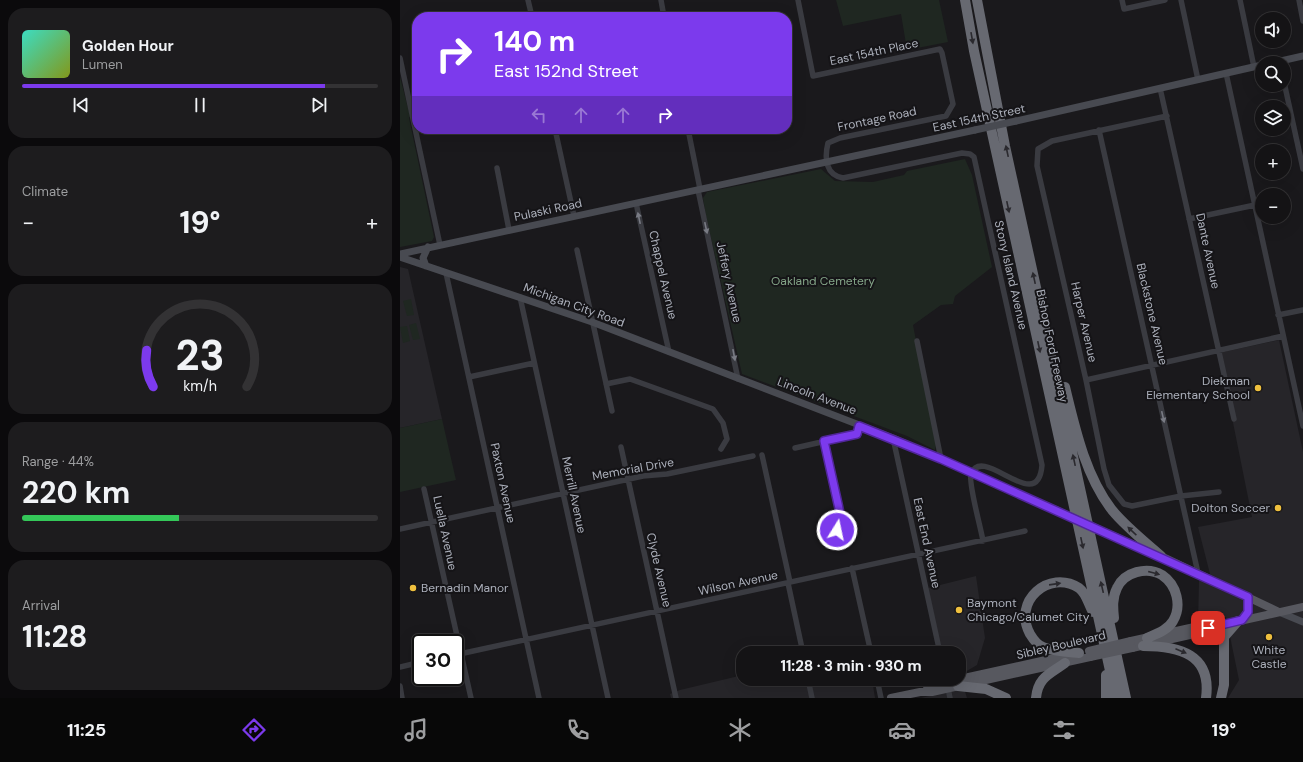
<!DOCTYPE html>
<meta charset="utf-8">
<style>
:root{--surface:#141315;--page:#1d1c1e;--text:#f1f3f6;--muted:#9d9ea0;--line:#333234;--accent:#7c3aed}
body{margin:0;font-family:"DM Sans",sans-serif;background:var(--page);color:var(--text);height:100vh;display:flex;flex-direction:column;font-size:15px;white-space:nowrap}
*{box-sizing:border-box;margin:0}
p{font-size:13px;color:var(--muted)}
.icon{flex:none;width:22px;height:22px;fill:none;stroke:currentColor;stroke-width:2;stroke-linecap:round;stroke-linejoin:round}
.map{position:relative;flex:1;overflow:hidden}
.drawer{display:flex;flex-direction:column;gap:8px;padding:8px;background:#0b0a0c;width:400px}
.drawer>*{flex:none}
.guide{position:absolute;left:12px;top:12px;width:380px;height:122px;border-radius:16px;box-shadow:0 4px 16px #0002,0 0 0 1px var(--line);background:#7c3aed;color:#fff;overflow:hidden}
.controls{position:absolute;left:855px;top:12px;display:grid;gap:8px}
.controls a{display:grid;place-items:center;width:36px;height:36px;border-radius:50%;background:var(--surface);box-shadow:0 4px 16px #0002,0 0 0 1px var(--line);font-size:20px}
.speed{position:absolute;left:12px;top:634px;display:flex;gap:8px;font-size:20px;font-weight:700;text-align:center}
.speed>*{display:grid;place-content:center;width:52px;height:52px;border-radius:50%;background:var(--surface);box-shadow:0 4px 16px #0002,0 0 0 1px var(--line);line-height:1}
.speed .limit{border:2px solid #111;border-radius:6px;background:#fff;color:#111}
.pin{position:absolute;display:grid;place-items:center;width:34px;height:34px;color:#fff;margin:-17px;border-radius:8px;box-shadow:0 2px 6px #0006}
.me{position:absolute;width:44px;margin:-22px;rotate:10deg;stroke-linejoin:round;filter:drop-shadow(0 0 3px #0008)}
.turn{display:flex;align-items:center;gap:14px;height:84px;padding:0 16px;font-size:18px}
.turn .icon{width:52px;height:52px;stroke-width:2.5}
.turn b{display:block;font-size:28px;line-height:34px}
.lanes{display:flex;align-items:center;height:38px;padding:0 16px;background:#0003;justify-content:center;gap:20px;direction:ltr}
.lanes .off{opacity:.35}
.big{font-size:30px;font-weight:700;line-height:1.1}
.drawer .tile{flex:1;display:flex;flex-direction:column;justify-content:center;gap:6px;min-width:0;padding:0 14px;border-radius:16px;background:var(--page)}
.drawer .dial{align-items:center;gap:0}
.dial svg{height:104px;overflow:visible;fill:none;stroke:var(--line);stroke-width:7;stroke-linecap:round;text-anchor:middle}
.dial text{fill:var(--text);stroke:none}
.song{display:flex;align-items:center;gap:12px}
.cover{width:48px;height:48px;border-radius:6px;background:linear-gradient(135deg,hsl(170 70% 55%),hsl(70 70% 35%))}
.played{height:4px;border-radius:2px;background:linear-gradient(90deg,var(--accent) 85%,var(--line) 85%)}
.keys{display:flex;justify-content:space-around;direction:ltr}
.heat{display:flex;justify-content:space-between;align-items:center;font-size:22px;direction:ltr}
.charge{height:6px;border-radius:3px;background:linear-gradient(90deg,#34c759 44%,var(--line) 0)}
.trip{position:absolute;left:336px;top:646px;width:230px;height:40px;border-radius:16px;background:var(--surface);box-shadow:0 4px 16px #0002,0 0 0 1px var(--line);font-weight:700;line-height:40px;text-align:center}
.menu{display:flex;height:64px;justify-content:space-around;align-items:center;background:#080808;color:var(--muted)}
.menu .icon{width:28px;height:28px}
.menu .active{color:var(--accent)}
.menu b{font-size:18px;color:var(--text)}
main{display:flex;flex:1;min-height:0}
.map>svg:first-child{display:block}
</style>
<main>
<section class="drawer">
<div class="tile">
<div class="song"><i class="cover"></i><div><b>Golden Hour</b><p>Lumen</p></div></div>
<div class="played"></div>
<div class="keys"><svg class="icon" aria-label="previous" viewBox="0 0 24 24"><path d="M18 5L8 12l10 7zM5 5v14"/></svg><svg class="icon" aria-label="pause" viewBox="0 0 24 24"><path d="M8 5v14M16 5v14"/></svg><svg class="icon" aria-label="next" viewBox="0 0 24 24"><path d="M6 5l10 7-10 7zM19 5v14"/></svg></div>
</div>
<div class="tile"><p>Climate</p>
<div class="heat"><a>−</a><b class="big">19°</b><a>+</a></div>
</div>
<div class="tile dial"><svg viewBox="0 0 100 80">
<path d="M14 69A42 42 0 1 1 86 69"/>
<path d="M14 69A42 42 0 0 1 9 41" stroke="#7c3aed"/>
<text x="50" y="56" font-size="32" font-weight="700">23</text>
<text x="50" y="72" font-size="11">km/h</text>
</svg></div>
<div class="tile"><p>Range · 44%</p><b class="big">220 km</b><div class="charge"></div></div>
<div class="tile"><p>Arrival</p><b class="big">11:28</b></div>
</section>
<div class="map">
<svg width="903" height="698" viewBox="0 0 903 698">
<rect width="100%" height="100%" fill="#1a191c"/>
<path fill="#262529" d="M0,267L8,269L42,419L0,428Z
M879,340L903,452V698H828L839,680L826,617L798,624L799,581L810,574L798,527L852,517L819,353Z
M576,576L585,638L577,665L560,675L567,698H521L550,691L559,679V653H542L528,588Z
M343,675V679H346L348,685L372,679H405V682L421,679H472L475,698H271L270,694L280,690Z"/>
<path fill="#1f2721" d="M436,0H539L548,42L507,50L501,14L443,26Z
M0,77L10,116L9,118L34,237L32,241L0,247Z
M565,159L572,175L592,267L555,296L553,304L541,305L513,325L536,444L535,450L507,436L342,374L306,216L303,198L307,192L421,169L435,181L473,182L504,175L507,171Z
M11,299L14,315L7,316L3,301Z
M16,323L20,339L13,340L9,325Z
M7,326L10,341L3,343L0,327Z
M42,419L56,480L0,492V428Z"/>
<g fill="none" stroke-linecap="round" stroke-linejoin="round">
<path stroke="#3a3b41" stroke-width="5.5" d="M128,0L132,17
M261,0L264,17
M398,0L413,76L540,49L542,53L553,104L546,116L440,138L428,143C424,159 426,175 443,178L562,153L570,154L574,157L642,465C638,517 583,443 571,474C568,483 581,528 583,541
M722,0L724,9L765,0
M781,0L798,80
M840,0L854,67
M899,0L903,21
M0,58L40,245
M826,73L903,426
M884,82L903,169
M760,88L834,419
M767,116L652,141L638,149L637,166L686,380L704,469L709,485L724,504L732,506L781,496L819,492
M155,129L174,216
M288,129L300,189
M699,130L798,573
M97,168L109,230
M298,190L338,379
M236,203L269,352
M789,219L855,205
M177,250L212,411
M46,273L139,698
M120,297L208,698
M878,315L903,310
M517,341L541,459
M69,377L134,363
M686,380L883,336
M206,384L230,379L313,409L323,423L327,439L321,449
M493,438L540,653
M424,441L442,522
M221,447L276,698
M395,448L457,434L459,426
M362,455L390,582
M24,489L71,698
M437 528a7 7 0 1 1 14 0a7 7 0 1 1-14 0Z
M0,529L243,476L267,474L353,456
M452,568L471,653
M388,583L403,653
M55,655L625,531
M0,667L21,662
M408,679L412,698
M477,679L481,698
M0,686L2,698
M548,688L550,698"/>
<path stroke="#484a51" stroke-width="7" d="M872,63L903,56
M616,121L862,65
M0,254L575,130
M0,257L192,322L493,438L657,510
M26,266L23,258L28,247
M708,533L755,554
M879,612L903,622"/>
<path stroke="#57585f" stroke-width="8" d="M761,556L879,612
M842,620L847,612L848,597
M731,641L799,626L808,628
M732,648L803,632L808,628L903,607
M527,689L546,682L673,654
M491,698L520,692H532L690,657"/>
<path stroke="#676971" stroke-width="10" d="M565,0L574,51L716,698
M577,0L605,146L726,698
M665,387C675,428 685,475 712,510C726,527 744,541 761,556
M714,618C713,608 712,598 717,588C724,572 747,566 762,575C777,585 782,606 773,621C768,630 756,634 747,638
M743,646C779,646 812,654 806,698
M679,653C666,652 655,652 643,647C637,645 633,639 630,634C612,601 649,569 679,588C687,594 688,604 693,612
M706,675V698
M558,686L586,689L606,698
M636,698C638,677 650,674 665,663
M821,698L824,685V637L838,621"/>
<path stroke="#484a51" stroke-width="7" d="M575,130L616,121
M657,510L708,533"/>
<path stroke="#57585f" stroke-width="8" d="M689,651L731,641
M690,657L732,648"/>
</g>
<defs><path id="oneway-solid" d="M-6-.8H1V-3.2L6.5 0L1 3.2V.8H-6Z"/></defs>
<g fill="#2a292e">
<use href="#oneway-solid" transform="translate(572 38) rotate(80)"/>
<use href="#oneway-solid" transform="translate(607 151) rotate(-102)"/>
<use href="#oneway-solid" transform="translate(608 207) rotate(78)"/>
<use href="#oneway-solid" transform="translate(634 278) rotate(-102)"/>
<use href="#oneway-solid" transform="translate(639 347) rotate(78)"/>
<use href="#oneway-solid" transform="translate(674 460) rotate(-102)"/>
<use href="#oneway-solid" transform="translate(732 531) rotate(-137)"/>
<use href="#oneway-solid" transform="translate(682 543) rotate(78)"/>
<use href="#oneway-solid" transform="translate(754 573) rotate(15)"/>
<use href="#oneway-solid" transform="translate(655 584) rotate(-8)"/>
<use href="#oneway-solid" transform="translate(702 587) rotate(-103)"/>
<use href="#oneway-solid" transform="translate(781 651) rotate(23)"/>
</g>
<g fill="#797b84">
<use href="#oneway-solid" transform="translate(239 218) rotate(-102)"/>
<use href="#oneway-solid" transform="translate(306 228) rotate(78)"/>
<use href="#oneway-solid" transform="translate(334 355) rotate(79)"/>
<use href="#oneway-solid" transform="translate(763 417) rotate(77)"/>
</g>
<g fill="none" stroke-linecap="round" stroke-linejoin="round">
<g stroke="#51269a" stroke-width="10">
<path id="route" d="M437,530L439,524L442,522L424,441L457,434L459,426L541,459L848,597V612L842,620L808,628"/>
</g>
<use href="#route" stroke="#7c3aed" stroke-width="7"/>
</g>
<g fill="#efc03e" stroke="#151417" stroke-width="1.5">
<circle cx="858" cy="388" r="4"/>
<circle cx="878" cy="508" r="4"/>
<circle cx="13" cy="588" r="4"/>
<circle cx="559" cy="610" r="4"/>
<circle cx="869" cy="637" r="4"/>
</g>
<g text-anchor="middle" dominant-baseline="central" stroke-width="4" stroke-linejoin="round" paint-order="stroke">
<g font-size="12" fill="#acb0bb" stroke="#151417">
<text transform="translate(474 52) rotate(-12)">East 154th Place</text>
<text transform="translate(579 118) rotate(-12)">East 154th Street</text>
<text transform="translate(477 119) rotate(-12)">Frontage Road</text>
<text transform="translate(148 210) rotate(-12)">Pulaski Road</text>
<text transform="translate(808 251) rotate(78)">Dante Avenue</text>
<text transform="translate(263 275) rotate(77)">Chappel Avenue</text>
<text transform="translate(611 275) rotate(77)">Stony Island Avenue</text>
<text transform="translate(329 282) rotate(78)">Jeffery Avenue</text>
<text transform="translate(174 305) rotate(20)">Michigan City Road</text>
<text transform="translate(752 314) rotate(77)">Blackstone Avenue</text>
<text transform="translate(684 322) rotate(77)">Harper Avenue</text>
<text transform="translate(652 346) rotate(78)">Bishop Ford Freeway</text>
<text transform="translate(417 396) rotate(21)">Lincoln Avenue</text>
<text transform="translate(233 469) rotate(-10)">Memorial Drive</text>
<text transform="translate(103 483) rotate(78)">Paxton Avenue</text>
<text transform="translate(174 495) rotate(78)">Merrill Avenue</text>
<text transform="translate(45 533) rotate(78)">Luella Avenue</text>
<text transform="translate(527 543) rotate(78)">East End Avenue</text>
<text transform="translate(259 570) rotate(77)">Clyde Avenue</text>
<text transform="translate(338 583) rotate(-12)">Wilson Avenue</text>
<text transform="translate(661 645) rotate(-13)">Sibley Boulevard</text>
</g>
<g font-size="12" fill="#84a588" stroke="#151417">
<text x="423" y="281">Oakland Cemetery</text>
</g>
<g font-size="12" fill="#acb0bb" stroke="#151417" text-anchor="end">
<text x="850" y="381">Diekman<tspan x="850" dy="14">Elementary School</tspan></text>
<text x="870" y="508">Dolton Soccer</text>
<text x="21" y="588" text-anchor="start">Bernadin Manor</text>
<text x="567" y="603" text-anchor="start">Baymont<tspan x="567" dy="14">Chicago/Calumet City</tspan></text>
<text x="869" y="650" text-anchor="middle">White<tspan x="869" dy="14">Castle</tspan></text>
</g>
</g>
</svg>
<div class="controls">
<a><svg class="icon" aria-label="sound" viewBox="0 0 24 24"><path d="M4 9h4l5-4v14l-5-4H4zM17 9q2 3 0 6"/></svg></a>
<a><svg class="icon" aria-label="search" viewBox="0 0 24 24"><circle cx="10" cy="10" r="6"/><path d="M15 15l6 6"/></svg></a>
<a><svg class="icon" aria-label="layers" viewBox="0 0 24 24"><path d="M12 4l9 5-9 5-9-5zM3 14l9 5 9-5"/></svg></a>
<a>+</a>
<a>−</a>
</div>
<div class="speed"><div class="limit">30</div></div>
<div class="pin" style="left:808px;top:628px;background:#d93025"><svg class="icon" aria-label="arrive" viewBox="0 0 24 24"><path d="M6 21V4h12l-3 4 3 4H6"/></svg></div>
<svg class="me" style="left:437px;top:530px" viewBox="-20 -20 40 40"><circle r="17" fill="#7c3aed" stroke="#fff" stroke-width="3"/><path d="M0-11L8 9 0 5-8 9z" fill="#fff"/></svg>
<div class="trip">11:28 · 3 min · 930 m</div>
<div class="guide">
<div class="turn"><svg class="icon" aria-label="right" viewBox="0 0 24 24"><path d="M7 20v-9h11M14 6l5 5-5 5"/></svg><div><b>140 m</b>East 152nd Street</div></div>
<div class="lanes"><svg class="icon off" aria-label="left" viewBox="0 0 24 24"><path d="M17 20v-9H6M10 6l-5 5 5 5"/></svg><svg class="icon off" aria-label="ahead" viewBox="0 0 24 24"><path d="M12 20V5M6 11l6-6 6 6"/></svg><svg class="icon off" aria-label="ahead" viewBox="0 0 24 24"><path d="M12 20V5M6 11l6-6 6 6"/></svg><svg class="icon" aria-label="right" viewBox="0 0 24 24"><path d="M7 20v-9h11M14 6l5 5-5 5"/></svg></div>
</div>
</div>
</main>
<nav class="menu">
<b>11:25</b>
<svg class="icon active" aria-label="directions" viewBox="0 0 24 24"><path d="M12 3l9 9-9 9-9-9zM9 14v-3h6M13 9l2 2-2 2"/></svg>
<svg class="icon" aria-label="music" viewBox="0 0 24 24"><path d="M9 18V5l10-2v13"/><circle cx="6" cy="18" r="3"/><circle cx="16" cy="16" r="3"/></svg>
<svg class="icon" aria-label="phone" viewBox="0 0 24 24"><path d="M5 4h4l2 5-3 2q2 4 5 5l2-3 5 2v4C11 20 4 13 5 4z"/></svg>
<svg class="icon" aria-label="climate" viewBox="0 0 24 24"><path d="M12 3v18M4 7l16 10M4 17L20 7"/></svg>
<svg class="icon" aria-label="car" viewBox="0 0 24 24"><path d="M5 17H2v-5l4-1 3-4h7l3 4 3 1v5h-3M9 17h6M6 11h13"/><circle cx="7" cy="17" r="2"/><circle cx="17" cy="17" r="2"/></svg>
<svg class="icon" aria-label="filters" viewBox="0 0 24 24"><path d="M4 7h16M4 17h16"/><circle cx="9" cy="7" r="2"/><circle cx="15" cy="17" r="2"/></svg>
<b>19°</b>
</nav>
